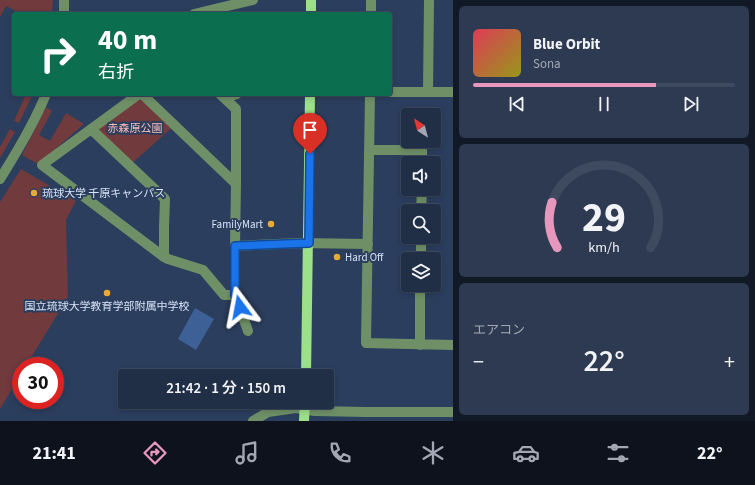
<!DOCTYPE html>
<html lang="ja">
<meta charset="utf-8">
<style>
:root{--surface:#202e46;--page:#2d3a51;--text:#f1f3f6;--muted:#a2a8b3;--line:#3d4a5f;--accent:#e797bd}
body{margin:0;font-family:"Source Sans 3","Noto Sans JP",sans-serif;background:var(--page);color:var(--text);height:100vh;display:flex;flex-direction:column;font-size:15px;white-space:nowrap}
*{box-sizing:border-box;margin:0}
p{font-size:13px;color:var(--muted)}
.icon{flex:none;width:22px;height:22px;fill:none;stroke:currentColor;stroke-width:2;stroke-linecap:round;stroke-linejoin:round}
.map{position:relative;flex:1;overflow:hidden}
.drawer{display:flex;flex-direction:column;gap:6px;padding:6px;background:#121926;width:302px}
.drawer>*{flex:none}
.top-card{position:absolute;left:12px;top:12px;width:380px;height:84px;border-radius:4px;box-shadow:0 2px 6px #0003,0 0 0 1px var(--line);background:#0b6e4f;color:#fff;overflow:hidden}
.needle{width:26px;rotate:324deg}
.controls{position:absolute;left:401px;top:108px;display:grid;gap:8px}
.controls a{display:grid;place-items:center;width:40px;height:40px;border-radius:4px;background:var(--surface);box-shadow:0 2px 6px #0003,0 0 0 1px var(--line);font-size:20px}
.speed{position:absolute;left:12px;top:357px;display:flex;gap:8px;font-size:20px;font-weight:700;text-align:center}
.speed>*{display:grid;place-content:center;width:52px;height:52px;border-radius:50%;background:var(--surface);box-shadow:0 2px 6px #0003,0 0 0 1px var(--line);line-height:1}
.speed .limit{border:6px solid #d22;background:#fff;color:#111}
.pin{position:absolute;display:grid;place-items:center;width:34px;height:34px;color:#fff;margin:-41px -17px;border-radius:50% 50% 50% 0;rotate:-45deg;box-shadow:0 0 4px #0007}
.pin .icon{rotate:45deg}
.me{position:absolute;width:44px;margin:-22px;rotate:347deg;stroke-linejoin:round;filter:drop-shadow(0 0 3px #0008)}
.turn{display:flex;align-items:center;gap:14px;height:84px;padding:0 20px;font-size:18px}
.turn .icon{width:52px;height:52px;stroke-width:2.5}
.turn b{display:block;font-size:28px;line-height:34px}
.big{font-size:30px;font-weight:600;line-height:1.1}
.drawer .tile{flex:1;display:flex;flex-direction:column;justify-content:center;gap:6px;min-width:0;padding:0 14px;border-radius:6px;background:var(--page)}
.drawer .dial{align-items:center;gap:0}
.dial svg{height:104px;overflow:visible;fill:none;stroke:var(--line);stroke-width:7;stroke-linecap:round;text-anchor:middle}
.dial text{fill:var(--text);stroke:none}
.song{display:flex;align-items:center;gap:12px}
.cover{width:48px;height:48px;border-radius:6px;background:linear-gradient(135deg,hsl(350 70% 55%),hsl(60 70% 35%))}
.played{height:4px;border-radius:2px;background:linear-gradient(90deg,var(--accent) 70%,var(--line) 70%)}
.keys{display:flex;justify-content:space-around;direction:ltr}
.heat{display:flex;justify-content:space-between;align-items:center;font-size:22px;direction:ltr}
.trip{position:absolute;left:118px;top:369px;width:216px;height:40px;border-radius:4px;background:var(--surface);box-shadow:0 2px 6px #0003,0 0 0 1px var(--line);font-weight:600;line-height:40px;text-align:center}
.tabs{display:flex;height:64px;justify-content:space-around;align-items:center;background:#0d121c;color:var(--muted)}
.tabs .icon{width:28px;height:28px}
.tabs .on{color:var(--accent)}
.tabs b{font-size:18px;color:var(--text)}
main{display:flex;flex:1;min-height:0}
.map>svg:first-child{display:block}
</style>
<main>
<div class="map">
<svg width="453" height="421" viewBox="0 0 453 421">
<rect width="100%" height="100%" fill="#2b3e5d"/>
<path fill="#713a3c" d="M0,0H53L52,14H22L6,6L0,17Z
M26,94H33L19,123L14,121Z
M139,94L175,125L130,165L91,129Z
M46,107L52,111L39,135L50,141L66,113L84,124L38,164L22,155Z
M10,129L15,132L0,158V147Z
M21,169L76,201L66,220L68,297L26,366H21V374L0,409V202Z"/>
<path fill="#3d6096" d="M195,308L214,319L196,350L178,339Z"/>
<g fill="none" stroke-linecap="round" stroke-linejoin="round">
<path stroke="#6f9067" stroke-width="10" d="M429,0L428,92H453
M64,14V0
M194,14L253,0
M371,14V0
M390,92H428
M139,94L42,165L164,257
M142,94L236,184
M220,94L236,109V184L235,246
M370,94L366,343L453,345
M224,98L237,94
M91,129L165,199L164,227V257L168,259L203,270L224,295H235L248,331
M369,150H422V163
M0,179C17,152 34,124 46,94
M421,211L422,189
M421,259V237
M235,295V246L299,243L368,244
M420,345V285
M253,421L268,412L296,408L315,411L366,412H453"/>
<path stroke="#9de08a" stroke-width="10" d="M311,14V0
M306,376L310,94
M304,421L305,402"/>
</g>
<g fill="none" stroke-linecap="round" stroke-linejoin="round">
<g stroke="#114b97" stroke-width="10">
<path id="route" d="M240,307L235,295V246L309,243L310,154"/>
</g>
<use href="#route" stroke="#1a73e8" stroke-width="7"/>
</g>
<g fill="#e8ab37" stroke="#2b3e5d" stroke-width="1.5">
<circle cx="34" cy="193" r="4"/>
<circle cx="271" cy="224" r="4"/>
<circle cx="337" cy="257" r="4"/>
<circle cx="107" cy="293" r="4"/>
</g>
<g text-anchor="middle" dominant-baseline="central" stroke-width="4" stroke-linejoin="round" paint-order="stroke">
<g font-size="11" fill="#fdbbbb" stroke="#2b3e5d">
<text x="135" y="128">赤森原公園</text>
</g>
<g font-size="11" fill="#d7e3f7" stroke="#2b3e5d" text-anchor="start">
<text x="42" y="193">琉球大学 千原キャンパス</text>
<text x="263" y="224" text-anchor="end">FamilyMart</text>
<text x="345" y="257">Hard Off</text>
<text x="107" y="306" text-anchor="middle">国立琉球大学教育学部附属中学校</text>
</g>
</g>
</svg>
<div class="controls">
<a><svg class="needle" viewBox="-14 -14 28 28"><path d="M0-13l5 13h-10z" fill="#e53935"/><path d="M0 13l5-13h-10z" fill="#a2a8b3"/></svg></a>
<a><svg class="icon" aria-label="sound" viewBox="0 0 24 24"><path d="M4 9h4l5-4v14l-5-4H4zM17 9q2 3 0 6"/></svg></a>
<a><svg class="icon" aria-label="search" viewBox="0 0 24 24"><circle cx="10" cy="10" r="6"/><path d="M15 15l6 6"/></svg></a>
<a><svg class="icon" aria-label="layers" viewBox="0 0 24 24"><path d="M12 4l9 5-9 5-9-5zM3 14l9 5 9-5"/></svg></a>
</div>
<div class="speed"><div class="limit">30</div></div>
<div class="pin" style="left:310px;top:154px;background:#d93025"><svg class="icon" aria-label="arrive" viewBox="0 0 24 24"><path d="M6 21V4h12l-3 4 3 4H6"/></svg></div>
<svg class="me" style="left:240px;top:307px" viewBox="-20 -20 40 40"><path d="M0-17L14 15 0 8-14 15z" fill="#1a73e8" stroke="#fff" stroke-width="4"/></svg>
<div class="trip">21:42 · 1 分 · 150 m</div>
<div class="top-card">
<div class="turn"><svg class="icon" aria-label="right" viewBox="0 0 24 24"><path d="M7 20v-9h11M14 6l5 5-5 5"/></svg><div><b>40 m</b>右折</div></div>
</div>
</div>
<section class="drawer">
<div class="tile">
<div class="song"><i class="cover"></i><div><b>Blue Orbit</b><p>Sona</p></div></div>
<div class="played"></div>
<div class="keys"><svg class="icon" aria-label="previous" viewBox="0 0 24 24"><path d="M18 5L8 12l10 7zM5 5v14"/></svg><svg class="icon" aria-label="pause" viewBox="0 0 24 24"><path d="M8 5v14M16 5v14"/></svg><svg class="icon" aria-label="next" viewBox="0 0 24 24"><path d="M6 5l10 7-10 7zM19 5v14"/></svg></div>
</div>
<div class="tile dial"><svg viewBox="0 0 100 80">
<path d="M14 69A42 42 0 1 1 86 69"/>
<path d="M14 69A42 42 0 0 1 10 34" stroke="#e797bd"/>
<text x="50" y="56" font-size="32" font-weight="700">29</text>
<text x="50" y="72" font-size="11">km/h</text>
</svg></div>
<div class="tile"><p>エアコン</p>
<div class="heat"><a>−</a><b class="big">22°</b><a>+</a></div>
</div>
</section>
</main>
<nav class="tabs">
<b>21:41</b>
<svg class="icon on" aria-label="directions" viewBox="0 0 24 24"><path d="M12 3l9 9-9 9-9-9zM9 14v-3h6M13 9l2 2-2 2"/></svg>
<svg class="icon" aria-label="music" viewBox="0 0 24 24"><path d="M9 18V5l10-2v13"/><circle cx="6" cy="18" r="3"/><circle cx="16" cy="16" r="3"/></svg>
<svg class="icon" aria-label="phone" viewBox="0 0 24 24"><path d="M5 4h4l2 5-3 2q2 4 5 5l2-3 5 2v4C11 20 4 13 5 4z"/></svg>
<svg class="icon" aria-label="climate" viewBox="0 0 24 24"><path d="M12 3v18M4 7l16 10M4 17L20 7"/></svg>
<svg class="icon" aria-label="car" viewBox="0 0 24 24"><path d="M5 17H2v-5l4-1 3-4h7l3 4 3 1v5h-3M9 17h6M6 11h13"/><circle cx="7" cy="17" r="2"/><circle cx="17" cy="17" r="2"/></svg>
<svg class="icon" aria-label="filters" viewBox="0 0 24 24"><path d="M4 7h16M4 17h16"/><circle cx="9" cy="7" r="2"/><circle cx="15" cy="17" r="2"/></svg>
<b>22°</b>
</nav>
